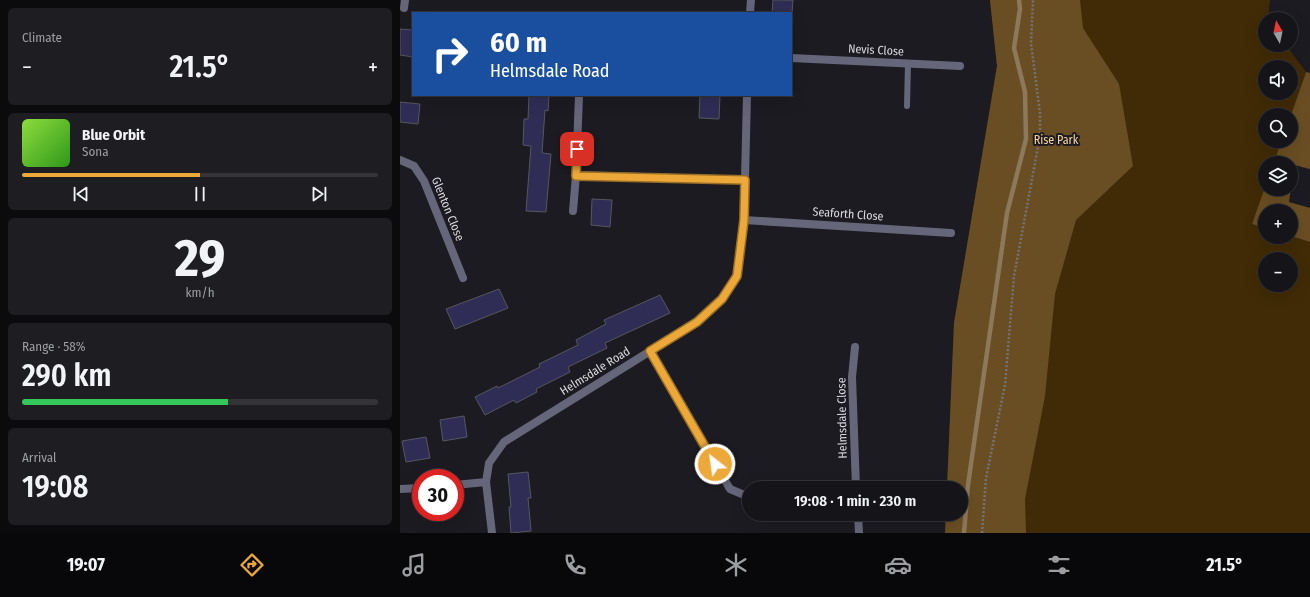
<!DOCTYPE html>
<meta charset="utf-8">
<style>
:root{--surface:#141419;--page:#1d1d22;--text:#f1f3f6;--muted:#9d9ea2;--line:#333338;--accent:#eca93a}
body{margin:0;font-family:"Fira Sans Condensed",sans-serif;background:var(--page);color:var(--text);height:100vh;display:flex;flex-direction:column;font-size:15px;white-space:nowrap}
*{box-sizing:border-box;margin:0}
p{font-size:13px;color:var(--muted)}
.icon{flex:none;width:22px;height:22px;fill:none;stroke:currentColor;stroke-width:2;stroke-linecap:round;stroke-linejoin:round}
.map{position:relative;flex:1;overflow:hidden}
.drawer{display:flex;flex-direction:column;gap:8px;padding:8px;background:#0b0b0e;width:400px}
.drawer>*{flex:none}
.hud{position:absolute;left:12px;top:12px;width:380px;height:84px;border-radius:0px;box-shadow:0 4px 16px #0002,0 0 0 1px var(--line);background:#1a4fa0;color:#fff;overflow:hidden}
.needle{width:26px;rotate:351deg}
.tools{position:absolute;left:858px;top:12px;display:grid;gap:8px}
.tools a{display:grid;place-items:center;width:40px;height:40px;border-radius:50%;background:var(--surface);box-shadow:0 4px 16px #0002,0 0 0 1px var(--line);font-size:20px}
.speed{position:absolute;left:12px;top:469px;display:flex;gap:8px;font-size:20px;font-weight:700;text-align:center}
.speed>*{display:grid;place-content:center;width:52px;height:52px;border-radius:50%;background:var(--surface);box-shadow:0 4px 16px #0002,0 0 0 1px var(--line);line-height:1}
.speed .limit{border:6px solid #d22;background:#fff;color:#111}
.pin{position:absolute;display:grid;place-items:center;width:34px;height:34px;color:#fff;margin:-17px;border-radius:8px;box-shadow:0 2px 6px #0006}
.me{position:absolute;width:44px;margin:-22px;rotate:330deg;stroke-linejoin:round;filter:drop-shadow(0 0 3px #0008)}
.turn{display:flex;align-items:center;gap:14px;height:84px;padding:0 12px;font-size:18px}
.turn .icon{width:52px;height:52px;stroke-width:2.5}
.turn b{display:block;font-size:28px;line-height:34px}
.big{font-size:30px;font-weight:600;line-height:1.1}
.drawer .tile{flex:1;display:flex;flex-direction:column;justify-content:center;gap:6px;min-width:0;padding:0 14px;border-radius:6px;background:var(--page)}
.drawer .dial{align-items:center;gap:0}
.dial b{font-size:52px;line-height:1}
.song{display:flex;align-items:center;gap:12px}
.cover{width:48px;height:48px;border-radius:6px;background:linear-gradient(135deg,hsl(90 70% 55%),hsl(110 70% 35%))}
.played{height:4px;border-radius:2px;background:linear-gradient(90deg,var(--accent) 50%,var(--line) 50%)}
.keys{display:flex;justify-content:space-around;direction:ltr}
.heat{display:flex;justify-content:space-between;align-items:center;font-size:22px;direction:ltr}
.charge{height:6px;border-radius:3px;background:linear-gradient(90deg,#34c759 58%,var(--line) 0)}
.trip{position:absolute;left:342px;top:481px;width:226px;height:40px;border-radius:20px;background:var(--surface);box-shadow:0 4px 16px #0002,0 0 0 1px var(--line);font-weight:600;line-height:40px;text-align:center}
.tab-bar{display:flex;height:64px;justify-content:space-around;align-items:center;background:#08080a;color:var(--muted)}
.tab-bar .icon{width:28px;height:28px}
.tab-bar .on{color:var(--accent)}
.tab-bar b{font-size:18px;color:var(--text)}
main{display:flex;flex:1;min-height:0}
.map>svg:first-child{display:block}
</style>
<main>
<section class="drawer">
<div class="tile"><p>Climate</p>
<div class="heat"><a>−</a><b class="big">21.5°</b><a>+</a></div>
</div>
<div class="tile">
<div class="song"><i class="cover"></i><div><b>Blue Orbit</b><p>Sona</p></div></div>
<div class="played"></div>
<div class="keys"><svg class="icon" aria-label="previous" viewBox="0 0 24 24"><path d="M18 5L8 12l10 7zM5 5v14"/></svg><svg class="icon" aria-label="pause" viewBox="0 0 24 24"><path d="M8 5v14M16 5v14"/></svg><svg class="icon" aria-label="next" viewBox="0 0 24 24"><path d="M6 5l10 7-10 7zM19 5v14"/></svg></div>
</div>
<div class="tile dial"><b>29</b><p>km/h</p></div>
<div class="tile"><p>Range · 58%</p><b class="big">290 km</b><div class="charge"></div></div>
<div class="tile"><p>Arrival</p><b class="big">19:08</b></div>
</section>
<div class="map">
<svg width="910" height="533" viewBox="0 0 910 533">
<rect width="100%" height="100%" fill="#1b1b21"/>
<path fill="#412b06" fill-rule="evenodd" d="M590,0H870L868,19H865V45H886L906,72L891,115H865V141H881L874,163H865V187L852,224L865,228V237L891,236L910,242V533H545L546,514H561V488H547L554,323L597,66ZM865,67H891V93H865ZM865,259H891V285H865Z"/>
<path fill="#6a4e23" d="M590,0H680L683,28L719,84L733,166L676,220L655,294L645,396L625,499L626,533H545L546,514H561V488H547L554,323L597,66Z
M906,72L910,73V169L894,165L889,202L910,208V242L891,236V211H865V228L852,224L865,187V189H891V163H874L881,141H891V115Z"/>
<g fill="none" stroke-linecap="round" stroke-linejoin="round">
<path stroke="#8c785b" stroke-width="4.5" d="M564,533L568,485L607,213L626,139L625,92L614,48L620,9L619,0"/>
</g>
<path fill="#2f2d55" stroke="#56575d" d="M373,0H393L392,13H372Z
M0,29L13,30V57L0,55Z
M129,95H149L148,111L145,110L142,153L151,154L146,212L126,211L131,146L123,145L124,119H128Z
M300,95H320L319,119L299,118Z
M0,102L20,104L18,124L0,122Z
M192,199L212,200L210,227L191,225Z
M99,289L108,308L55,329L46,309Z
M260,295L270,313L205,343L207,348L168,367L170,372L136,389L137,392L116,403L114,400L85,415L75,397L97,386L98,388L140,367L139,364L178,345L176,340L206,324L204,320Z
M64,416L67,437L43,441L40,420Z
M26,437L30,458L6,462L2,441Z
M128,472L131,498H128L131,531L111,533L109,507H111L108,474Z"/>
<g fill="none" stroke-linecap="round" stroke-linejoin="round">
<path stroke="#737378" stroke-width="2.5" stroke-dasharray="2 2" stroke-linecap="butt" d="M582,533L586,478L605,385L614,276L640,136V113L631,43L633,0"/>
<path stroke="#66667a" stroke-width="6" d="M507,106L508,63"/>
<path stroke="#66667a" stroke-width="8" d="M4,8L5,0
M350,13L351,0
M391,58L560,66
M179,95L176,175L345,180
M0,160L14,166L24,181L63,278
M173,211L176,175
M344,220L551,233
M455,347L452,377L456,488
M250,351L330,489L349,497
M55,485L86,482
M0,489L21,488
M458,514L459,533
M92,533L86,482L89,463L104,442L297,322L322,299L337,276L344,220L347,95"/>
</g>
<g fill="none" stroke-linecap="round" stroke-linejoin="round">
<g stroke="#996e26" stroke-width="10">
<path id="route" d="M177,149L176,176L345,180L344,220L337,276L322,299L297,322L250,351L315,464"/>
</g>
<use href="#route" stroke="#eca93a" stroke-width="7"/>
</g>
<g text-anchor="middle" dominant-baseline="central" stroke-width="4" stroke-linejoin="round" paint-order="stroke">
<g font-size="12" fill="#dadade" stroke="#1b1b21">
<text transform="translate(476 50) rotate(3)">Nevis Close</text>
<text transform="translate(48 209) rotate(68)">Glenton Close</text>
<text transform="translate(448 214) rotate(4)">Seaforth Close</text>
<text transform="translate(195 371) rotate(-32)">Helmsdale Road</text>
<text transform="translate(442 418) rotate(-91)">Helmsdale Close</text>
</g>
<g font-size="12" fill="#fad49f" stroke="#1b1b21">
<text x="656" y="140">Rise Park</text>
</g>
</g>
</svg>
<div class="tools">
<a><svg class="needle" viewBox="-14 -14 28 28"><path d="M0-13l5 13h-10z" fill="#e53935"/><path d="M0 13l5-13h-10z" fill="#9d9ea2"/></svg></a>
<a><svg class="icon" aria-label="sound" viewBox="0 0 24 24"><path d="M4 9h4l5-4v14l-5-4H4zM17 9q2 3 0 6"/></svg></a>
<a><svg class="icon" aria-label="search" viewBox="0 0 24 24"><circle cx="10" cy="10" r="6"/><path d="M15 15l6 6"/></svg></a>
<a><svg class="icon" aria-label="layers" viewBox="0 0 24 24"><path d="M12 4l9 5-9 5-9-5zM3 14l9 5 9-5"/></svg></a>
<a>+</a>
<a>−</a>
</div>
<div class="speed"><div class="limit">30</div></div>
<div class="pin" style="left:177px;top:149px;background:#d93025"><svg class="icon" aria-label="arrive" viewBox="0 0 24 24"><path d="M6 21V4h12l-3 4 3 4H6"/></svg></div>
<svg class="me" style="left:315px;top:464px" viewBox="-20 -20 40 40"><circle r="17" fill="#eca93a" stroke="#fff" stroke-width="3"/><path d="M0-11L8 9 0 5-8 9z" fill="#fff"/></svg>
<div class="trip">19:08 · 1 min · 230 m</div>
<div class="hud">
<div class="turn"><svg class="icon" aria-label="right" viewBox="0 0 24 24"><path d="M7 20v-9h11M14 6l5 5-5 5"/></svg><div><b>60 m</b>Helmsdale Road</div></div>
</div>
</div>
</main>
<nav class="tab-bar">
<b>19:07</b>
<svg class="icon on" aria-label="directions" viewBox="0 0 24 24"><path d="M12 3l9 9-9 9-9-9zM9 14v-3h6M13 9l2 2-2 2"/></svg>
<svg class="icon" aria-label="music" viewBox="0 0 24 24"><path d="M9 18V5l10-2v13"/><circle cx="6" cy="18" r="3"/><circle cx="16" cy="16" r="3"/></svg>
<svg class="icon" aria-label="phone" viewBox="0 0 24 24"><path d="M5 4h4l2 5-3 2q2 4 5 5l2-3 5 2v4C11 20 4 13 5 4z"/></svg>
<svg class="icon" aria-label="climate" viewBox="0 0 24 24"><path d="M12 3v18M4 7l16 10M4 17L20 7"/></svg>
<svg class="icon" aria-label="car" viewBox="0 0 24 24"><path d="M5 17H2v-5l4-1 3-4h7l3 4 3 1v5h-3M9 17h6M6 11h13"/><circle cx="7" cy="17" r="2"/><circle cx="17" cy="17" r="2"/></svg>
<svg class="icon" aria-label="filters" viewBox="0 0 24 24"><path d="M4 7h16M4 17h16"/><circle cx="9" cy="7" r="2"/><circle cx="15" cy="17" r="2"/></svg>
<b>21.5°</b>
</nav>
